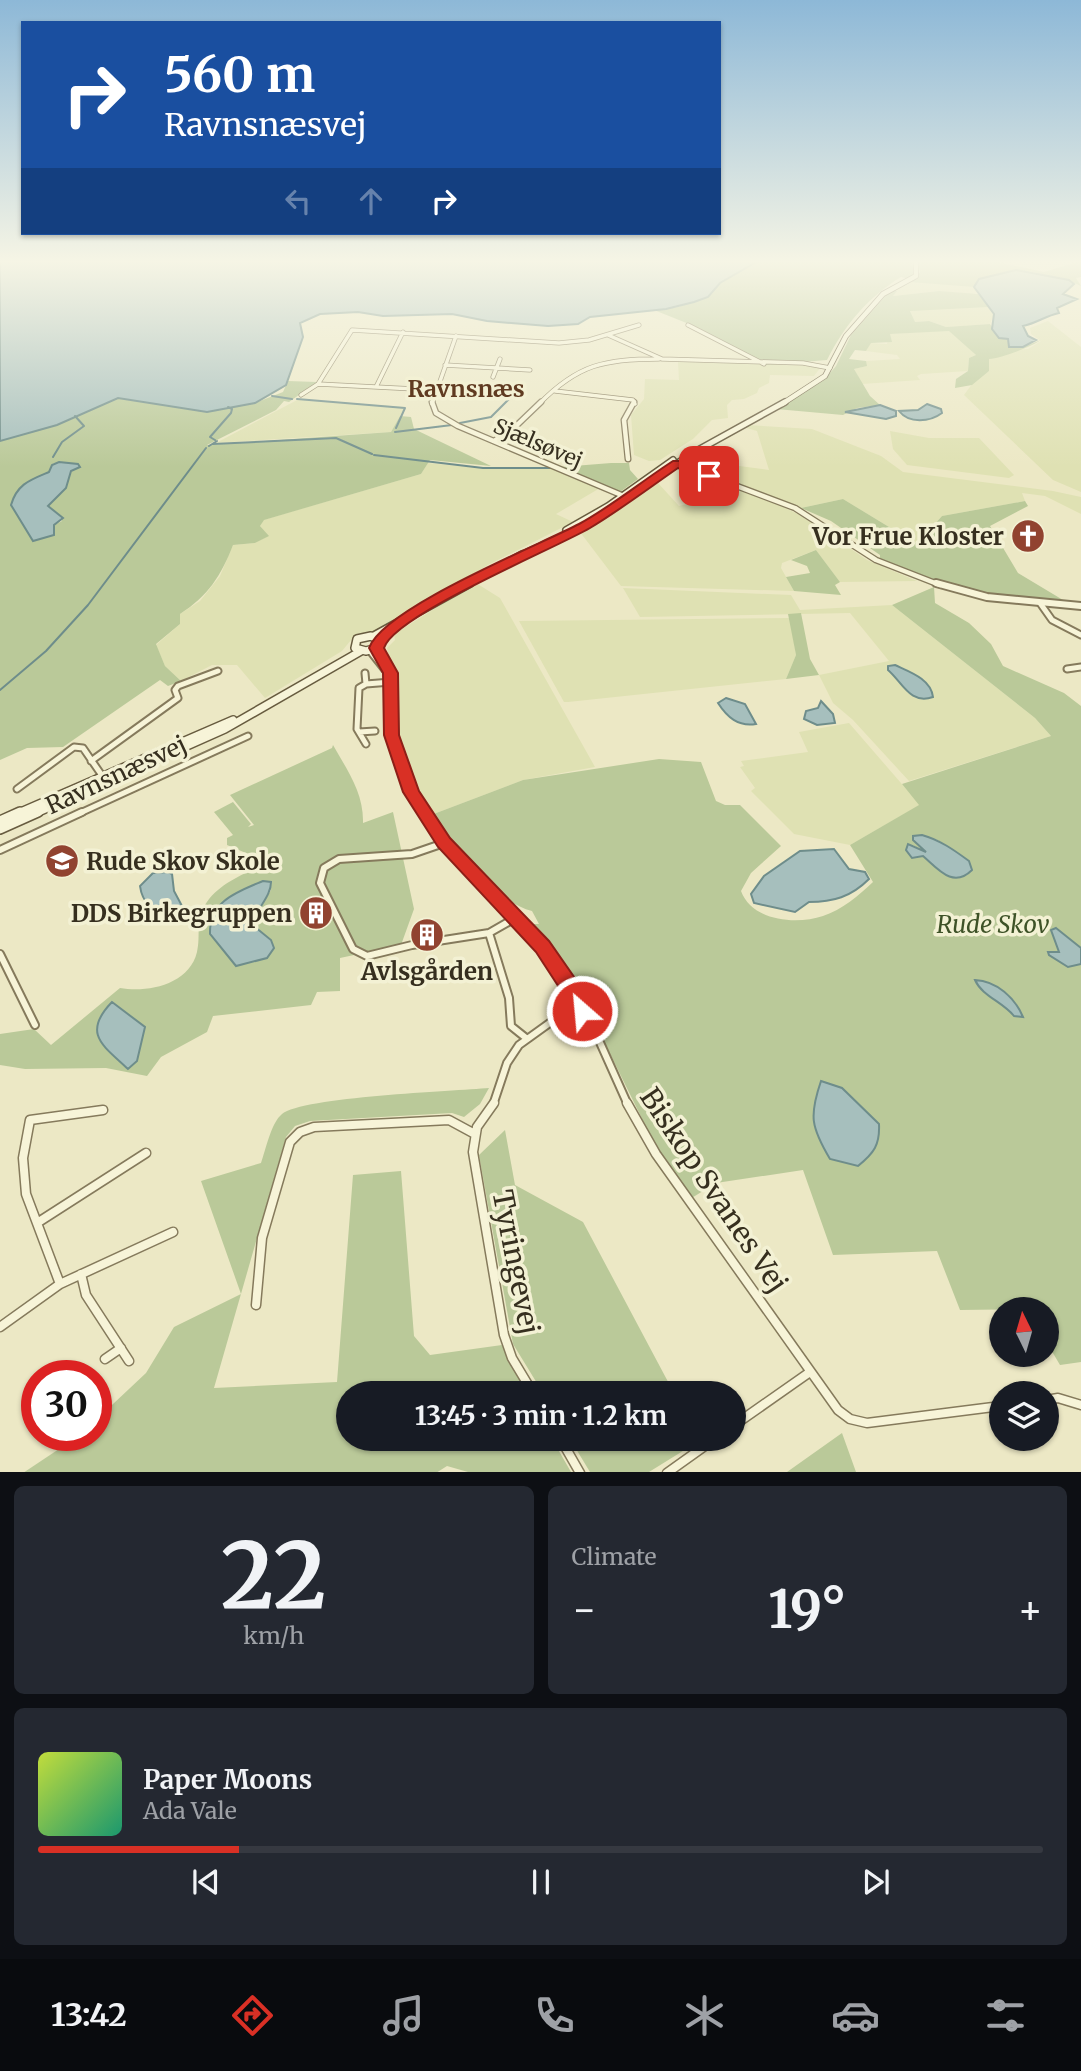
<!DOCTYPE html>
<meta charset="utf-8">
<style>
:root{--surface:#171b24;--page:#242831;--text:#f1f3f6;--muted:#9ea1a6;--line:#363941;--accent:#d93025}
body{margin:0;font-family:Merriweather,serif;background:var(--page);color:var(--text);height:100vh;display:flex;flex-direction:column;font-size:26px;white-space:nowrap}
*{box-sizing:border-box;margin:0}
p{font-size:23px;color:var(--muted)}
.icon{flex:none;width:38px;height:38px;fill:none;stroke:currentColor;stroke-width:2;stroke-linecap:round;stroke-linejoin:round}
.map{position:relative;height:1472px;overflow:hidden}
.panel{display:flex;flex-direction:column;gap:14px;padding:14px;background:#0d0f14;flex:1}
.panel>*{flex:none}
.banner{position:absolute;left:21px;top:21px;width:700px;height:214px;border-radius:0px;box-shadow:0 2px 5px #0004;background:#1a4fa0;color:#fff;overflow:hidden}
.needle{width:46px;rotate:355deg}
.tools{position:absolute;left:989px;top:1297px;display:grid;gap:14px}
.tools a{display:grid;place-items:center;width:70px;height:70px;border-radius:50%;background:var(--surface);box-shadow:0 2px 5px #0004;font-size:35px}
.speed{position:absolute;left:21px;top:1360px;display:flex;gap:14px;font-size:35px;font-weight:700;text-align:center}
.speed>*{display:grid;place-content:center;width:91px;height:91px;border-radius:50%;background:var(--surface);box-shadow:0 2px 5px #0004;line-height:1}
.speed .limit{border:10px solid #d22;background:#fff;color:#111}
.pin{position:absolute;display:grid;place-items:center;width:60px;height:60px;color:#fff;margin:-30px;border-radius:14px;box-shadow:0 4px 10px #0006}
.me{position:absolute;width:77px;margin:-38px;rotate:333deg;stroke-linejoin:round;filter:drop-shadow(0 0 5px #0008)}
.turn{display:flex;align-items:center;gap:24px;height:147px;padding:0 28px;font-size:32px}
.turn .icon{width:91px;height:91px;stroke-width:2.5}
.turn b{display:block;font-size:49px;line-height:60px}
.lanes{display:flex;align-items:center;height:66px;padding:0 28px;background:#0003;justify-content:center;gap:35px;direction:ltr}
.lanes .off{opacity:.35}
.big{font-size:52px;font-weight:700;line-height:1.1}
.panel .tile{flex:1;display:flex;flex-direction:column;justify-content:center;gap:10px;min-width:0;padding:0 24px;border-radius:10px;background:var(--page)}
.panel .dial{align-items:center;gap:0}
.dial b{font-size:91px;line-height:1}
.song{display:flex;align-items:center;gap:21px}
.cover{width:84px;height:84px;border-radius:10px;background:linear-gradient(135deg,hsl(70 70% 55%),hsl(160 70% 35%))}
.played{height:7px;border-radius:4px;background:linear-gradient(90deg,var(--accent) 20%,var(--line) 20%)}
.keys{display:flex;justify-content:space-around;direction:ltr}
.heat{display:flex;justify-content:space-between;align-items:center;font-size:38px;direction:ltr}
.panel .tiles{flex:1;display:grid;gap:14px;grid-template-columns:1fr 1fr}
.tile:last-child{grid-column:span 2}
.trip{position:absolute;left:336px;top:1381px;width:410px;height:70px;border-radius:35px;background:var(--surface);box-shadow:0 2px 5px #0004;font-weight:700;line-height:70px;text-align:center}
.dock{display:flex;height:112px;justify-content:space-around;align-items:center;background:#090b0e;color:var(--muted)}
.dock .icon{width:49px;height:49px}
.dock .current{color:var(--accent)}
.dock b{font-size:32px;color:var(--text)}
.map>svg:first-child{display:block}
</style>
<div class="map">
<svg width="1081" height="1473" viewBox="0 0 1081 1473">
<rect width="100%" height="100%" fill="#ece8c5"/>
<path fill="#dfe1b3" d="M909,281L974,287L977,293L966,295L939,291L892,296L890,291Z
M989,307L994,314L990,324L946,327L929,321L914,322L910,310Z
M1048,321L1081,347V492L1053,480L964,395L975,380L989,371L988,359L1011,350L1028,349L1041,341L1031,334L1030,328Z
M949,330L976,355L969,358L968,371L921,374L917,376L920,380L862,384L854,369L866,366V361L900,359L897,355L866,351L870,343L887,344L889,334Z
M678,362L794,364L821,367L814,376L770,375L769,383L759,388L757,393L744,399L732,400L727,405L728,418L712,420L693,439L660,460L649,461L634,455L631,415L644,399L645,379L679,380Z
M299,399L405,407L391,432L216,443Z
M748,425L812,429L881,456L903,472L1053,491L1081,497V514L1045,496L1022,493L1025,501L942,516L917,544L843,499L801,508L702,469L709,462L769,470L757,431L743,427Z
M890,431L929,438H979L1014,475L1009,478L907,465L893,449Z
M428,463L487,469H552L600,488L556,514L573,522L488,565L375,632L356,634L342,651L265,698L237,665H212L181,681L165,666L156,645L180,624V614L200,601L220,576L233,545L255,543L268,536L260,526L263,520L421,474Z
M658,483L679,506L741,491L775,503L806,518L867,560L917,581L840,582L816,550L782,563L781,568L794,591L621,586L580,532L612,514Z
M476,583L500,598L595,767L523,780L431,815L417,793L400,752L394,725L393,677L387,648L395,640L394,634Z
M623,588L791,595L800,610L892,605L1035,718L1051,736L909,781L853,720L833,703L819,675L889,661L850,613L640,617Z
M790,618L796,655L786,679L568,702H564L519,621Z
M849,723L920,805L850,845L794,834L751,791L755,788L740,767L744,766L741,761L808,752L799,732Z"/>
<path fill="#bac999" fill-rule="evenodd" d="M758,261H914L916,271L909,279L901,277C868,297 844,326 827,360L765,365L689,324L654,310L678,307L708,297L720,283Z
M917,261H992L1044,272L1081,261V277L1076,278L1081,286L1068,280L1028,271L979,279L974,287L910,282L920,272Z
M890,291H897L893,296L939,291L978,294L989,307L910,311L915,322L929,321L946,327L990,324L999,338L1008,340L1010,347H1023L1041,340C1031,347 1001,358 989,359V371L972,385L955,388L956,379L968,371L969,358L976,355L949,331L890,334L892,342L871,343L866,351L855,350L849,359L866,361L867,366L854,369L870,396L880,405L857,408L843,415L776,409L824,380L836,366L851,335Z
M288,381L317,382L289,402L284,401L276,410L207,445L391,432L400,416L411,417L414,429L491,466L430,460L421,474L264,520L260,526L269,536L255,543L233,545C221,576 208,596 180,614V624L156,644L165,666L181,681L168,686L160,680L63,747L27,748L0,760V441L57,425L118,398L207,412L255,403L283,392ZM59,462L79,467L71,471L66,488L48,506L59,514L62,521L54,525L55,530L33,541L11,506L49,472L52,464Z
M611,463H629L630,470L638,479L620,492L561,467Z
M843,499L917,544L942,516L1025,501L1028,506L990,526L1018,573L1068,603L968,593L880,560V555L831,521L801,508Z
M816,550L840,582L835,585L841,595L794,591L786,577L810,573L807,566L791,560Z
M934,587L935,603L969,623L991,644L1003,666L1064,693L1081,706V948L1075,943L1058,953L1068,967L1081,964V1362L1060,1365L1047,1343L1046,1309L960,1310L937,1251L833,1255L803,1170L716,1183L690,1199L654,1143L589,1011L531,924H539L532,911C493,901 455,847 431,815L523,780L659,759L701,762L716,801L725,805H740L781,846L751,873L741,891C752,921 796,925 823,916C842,910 859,895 873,882L850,845L919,805L902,784L1051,736L1035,718L892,605ZM935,839C943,842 944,845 949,850C958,859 962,855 972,870L967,875L952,878L923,856L912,857V845L927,852L913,840Z
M801,613L810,659L819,675L786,679L796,655L788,614Z
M333,745C347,770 364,793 363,823L393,812L414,909L401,945L340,958V991L317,992L311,1005L213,1016L207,1032L161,1057L147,1076L106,1068L25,1069L0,1065V1034L34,1029L51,1045L120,988C147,993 189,985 197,952C201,935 195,921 205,905C218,883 245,874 267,862L227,845V838L233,835L214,812L233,802L251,824L248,827L254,825L230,795L332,748ZM271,890L254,920L259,933L271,940L212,913Z
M489,1088L480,1104L464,1117L452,1113L310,1121L295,1126L286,1137L214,1388L337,1382L353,1175L401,1171L414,1336L430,1355L502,1345L526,1393H348V1438L552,1439L571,1472H468L447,1466L436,1473H23L80,1435H96V1420L146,1373L174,1327L241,1294L201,1181L261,1163C266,1149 271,1123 282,1114C302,1097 454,1091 489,1088Z
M505,1130L515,1185L583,1222L674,1393H543L513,1344L479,1155Z
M842,1433L856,1472H787Z
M698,1438L699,1441L649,1472H590L570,1439Z"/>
<path fill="#a6bfbd" stroke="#6e8d8b" stroke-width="2" d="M0,261H758L720,283L708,297L694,302L666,309L590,317L578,324L548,326L487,321L452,314L383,316L358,312L320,314L300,323L303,337L286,385L255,403L207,412L118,398L57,425L0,441Z
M1016,270L1069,280L1074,284L1063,294L1077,299L1057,308L1059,313C1045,316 1037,323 1023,326L1028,336L1036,340L1023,347H1009L1008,339L999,338L992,329L994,314L974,287L979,279Z
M927,404L941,409L942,413C930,422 909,424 899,411L918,410Z
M880,405L896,411V416L886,419L845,412Z
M59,462L78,464L80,467L71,471L66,488L48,506L63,518L54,525V535L33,541L11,505C17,484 30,480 49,472L52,465Z
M895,665C910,672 931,679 933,697C910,705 903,683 888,670V666Z
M726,698L745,704L756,724C738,727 727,717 718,703Z
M821,701L833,714L835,723L817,725L804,719L806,711L818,708Z
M922,835C940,840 954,850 969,861L972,870C953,889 938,869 923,856L912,858L906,850L908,844L926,852L913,840V836Z
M834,849L849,869L865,872L869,879C851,897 833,902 809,902L795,912L754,903L751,894L764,876L800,851Z
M168,872L172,874L174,891L182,906L169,916C153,913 142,902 140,886L153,873Z
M263,881L271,882C271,899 252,911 255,927L271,940L274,948L267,958L236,966L210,934C209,901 237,892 263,881Z
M1056,928L1081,948V964L1068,967L1049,955L1048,952H1059L1051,930Z
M975,980C997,981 1015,998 1023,1017L1014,1016C1003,1002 982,996 975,980Z
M112,1002L145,1027L137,1061L128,1069C104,1046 81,1034 112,1002Z
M821,1081L842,1088L879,1124C880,1145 874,1153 858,1166L830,1159C811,1127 809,1116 821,1081Z"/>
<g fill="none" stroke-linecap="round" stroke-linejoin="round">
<path stroke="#6e8d8b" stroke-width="2" d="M272,396L292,399
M297,399L405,408L396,428
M460,423L491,417L515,393
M395,432L452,425
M215,440L210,437L231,413L232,409L228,407
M213,444L336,438L372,454
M209,446L217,441
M374,455L483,468H551
M53,457L62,442L84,426L75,416
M0,690L46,651L88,605L206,448"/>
<g stroke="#857a5c" stroke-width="5">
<path id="minor-far4" d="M688,325L764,364
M608,335L662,359L803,363L830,368
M445,365L530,370
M493,377L500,359
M318,384L434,390
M376,387L403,332
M555,391L633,400L635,404
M301,395L318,384L352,330L559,343L589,340L639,325
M432,404L456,336
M539,404C578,364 605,359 659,359"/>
</g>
<g stroke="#857a5c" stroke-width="7">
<path id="minor-far3" d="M432,402L436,413L458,426L626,497
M494,441L517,425L541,402
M628,459L624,420L634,402"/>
</g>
<g stroke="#857a5c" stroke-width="9">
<path id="minor-far2" d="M1040,603L1052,620L1081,635
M377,648L390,673V715L396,754L424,814
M370,651L385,670
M1067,669L1081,667
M365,673L366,684
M359,732L375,731
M366,744L357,729L359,688L366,684L391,682
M91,761L178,698L175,690L178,686L218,671
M17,789L74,747L83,748L103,777
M78,814L248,736"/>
</g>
<g stroke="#857a5c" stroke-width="10">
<path id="minor-far1" d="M423,812L460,861L517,917L561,973L572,990L576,1004L589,1018L628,1105
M444,843L412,854L339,859L324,868L320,883L353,949L367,956L412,945L489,933L517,917
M0,850L82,812
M489,933L509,998L511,1026L526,1038
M0,954L35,1025
M493,1105L507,1063L519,1045L576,1004"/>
</g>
<g stroke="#857a5c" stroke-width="11">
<path id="minor" d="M494,1103L477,1127L473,1152L504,1335L512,1358L533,1393
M627,1103L656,1154L838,1410L850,1419L867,1423L1001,1406
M37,1223L146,1153
M81,1274L86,1295L129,1361
M60,1284L26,1194L23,1158L30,1120L103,1110
M256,1305L262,1238L290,1142L300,1132L314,1127L449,1120L473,1133
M0,1327L60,1284L173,1232
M105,1359L121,1348
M1046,1400L1058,1398L1081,1405
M733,1426L810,1372
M560,1438L580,1473
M667,1473L716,1438"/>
</g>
<g stroke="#857a5c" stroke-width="7">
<path id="tertiary-far1" d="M673,462L795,508L876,560L940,585"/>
</g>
<g stroke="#857a5c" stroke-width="10">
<path id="tertiary" d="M936,583L987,597L1081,606"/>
</g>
<g stroke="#675b3f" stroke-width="6">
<path id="secondary-far3" d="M782,404L825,376L846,336L883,294L916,276V261"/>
</g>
<g stroke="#675b3f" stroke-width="8">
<path id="secondary-far2" d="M566,530L608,506L673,460
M519,556L585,526L691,454L785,402
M466,585L522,554"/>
</g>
<g stroke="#675b3f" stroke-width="10">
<path id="secondary-far1" d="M371,636L379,640L377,648L366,651L355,648L357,639Z
M374,636L470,583
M16,814L233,720
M34,814L225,729L361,651"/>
</g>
<g stroke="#675b3f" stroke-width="12">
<path id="secondary" d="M0,821L20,812
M0,829L38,812"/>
</g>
<use href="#minor-far4" stroke="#f7f4d8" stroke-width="3.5"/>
<use href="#minor-far3" stroke="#f7f4d8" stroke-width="4.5"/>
<use href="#minor-far2" stroke="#f7f4d8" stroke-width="5"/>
<use href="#minor-far1" stroke="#f7f4d8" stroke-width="6"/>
<use href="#minor" stroke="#f7f4d8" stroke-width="8"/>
<use href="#tertiary-far1" stroke="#f7f4d8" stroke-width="4.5"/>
<use href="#tertiary" stroke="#f7f4d8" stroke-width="6"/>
<use href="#secondary-far3" stroke="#f7f4d8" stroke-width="4.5"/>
<use href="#secondary-far2" stroke="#f7f4d8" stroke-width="5"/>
<use href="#secondary-far1" stroke="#f7f4d8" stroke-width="7"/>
<use href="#secondary" stroke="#f7f4d8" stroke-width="9"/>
</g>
<linearGradient id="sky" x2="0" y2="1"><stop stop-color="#8db8d7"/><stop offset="0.56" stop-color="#f6f5e5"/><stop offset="1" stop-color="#f6f5e5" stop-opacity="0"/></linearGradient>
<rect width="1081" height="467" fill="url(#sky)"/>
<path fill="#d93025" stroke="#8d1f18" stroke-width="2" d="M673,461H681L715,476L709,480L678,468C649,488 620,510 590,528C554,549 394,615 384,648L398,673L399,735L419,791L450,838L549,941L579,984L592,1011L589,1017L582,1020L574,1017L564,995L536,952L438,847L403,792L384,735L383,673L369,648C383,608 537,546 579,524C612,506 642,481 673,461Z"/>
<defs>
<g id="church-disc" transform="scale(1.75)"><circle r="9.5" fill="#914330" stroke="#f3f1d4"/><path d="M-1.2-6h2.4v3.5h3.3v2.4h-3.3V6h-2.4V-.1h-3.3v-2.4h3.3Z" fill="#fff"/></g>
<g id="school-disc" transform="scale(1.75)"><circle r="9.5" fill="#914330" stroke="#f3f1d4"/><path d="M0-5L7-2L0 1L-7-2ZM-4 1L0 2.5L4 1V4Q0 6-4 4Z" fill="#fff"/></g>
<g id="building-disc" transform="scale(1.75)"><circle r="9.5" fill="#914330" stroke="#f3f1d4"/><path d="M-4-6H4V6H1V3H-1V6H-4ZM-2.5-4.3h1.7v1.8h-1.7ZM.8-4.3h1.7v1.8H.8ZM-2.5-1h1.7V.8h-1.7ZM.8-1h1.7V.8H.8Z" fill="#fff"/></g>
</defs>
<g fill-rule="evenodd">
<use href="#church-disc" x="1028" y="536"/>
<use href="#school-disc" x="62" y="861"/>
<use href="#building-disc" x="316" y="913"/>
<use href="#building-disc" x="427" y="935"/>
</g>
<g text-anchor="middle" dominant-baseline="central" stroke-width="7" stroke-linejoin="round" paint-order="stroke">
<g font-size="21" fill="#362f1f" stroke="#f3f1d4">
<text transform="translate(538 443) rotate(23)">Sjælsøvej</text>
</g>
<g font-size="23" font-weight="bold" fill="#603b21" stroke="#f3f1d4">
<text x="466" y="388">Ravnsnæs</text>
</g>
<g font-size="24" font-weight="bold" fill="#362f1f" stroke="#f3f1d4" text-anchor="end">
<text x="1004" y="536">Vor Frue Kloster</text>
<text x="86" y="861" text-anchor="start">Rude Skov Skole</text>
<text x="292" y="913">DDS Birkegruppen</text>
<text x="427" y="971" text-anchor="middle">Avlsgården</text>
</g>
<g font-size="24" fill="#362f1f" stroke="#f3f1d4">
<text transform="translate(116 775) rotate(-25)">Ravnsnæsvej</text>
</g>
<g font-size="24" font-style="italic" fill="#3e5227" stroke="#f3f1d4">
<text x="993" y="924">Rude Skov</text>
</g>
<g font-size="28" fill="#362f1f" stroke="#f3f1d4">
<text transform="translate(714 1190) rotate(56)">Biskop Svanes Vej</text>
<text transform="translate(516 1262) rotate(79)">Tyringevej</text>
</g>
</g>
</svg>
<div class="tools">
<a><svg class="needle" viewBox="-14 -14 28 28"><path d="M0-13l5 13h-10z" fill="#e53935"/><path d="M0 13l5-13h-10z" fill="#9ea1a6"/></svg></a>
<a><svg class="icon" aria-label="layers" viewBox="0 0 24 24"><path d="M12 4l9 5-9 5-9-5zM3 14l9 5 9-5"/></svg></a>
</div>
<div class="speed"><div class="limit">30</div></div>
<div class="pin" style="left:709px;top:476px;background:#d93025"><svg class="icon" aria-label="arrive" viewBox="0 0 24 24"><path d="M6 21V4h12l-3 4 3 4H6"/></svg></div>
<svg class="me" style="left:582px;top:1011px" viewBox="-20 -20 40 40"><circle r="17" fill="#d93025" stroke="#fff" stroke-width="3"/><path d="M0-11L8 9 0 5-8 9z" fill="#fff"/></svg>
<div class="trip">13:45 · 3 min · 1.2 km</div>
<div class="banner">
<div class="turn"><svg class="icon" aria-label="right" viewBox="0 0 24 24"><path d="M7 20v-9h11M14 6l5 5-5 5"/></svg><div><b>560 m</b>Ravnsnæsvej</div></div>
<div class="lanes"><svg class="icon off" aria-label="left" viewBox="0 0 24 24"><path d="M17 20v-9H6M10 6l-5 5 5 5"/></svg><svg class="icon off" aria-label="ahead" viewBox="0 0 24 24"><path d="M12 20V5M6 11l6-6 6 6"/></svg><svg class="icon" aria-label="right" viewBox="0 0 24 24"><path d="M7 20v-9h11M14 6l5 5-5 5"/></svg></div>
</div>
</div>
<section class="panel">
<div class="tiles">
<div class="tile dial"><b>22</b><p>km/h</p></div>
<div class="tile"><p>Climate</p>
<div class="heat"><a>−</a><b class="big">19°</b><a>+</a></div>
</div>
<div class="tile">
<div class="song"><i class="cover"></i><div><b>Paper Moons</b><p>Ada Vale</p></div></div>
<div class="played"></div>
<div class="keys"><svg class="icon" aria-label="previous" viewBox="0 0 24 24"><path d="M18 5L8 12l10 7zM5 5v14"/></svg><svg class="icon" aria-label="pause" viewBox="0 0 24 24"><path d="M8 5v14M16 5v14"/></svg><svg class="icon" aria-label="next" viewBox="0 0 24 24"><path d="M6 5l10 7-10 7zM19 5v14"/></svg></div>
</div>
</div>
</section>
<nav class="dock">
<b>13:42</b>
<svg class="icon current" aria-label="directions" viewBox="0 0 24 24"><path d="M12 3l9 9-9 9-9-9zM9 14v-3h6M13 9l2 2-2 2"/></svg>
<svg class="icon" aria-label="music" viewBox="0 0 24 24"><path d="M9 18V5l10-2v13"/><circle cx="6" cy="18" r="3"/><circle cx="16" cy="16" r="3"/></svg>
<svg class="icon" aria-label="phone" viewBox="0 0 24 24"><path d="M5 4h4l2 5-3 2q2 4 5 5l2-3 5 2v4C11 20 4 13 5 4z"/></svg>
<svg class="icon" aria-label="climate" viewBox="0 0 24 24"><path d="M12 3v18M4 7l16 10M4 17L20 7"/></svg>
<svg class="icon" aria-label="car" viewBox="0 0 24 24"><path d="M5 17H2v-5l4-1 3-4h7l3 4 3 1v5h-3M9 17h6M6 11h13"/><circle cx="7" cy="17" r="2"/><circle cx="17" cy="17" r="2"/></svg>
<svg class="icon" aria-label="filters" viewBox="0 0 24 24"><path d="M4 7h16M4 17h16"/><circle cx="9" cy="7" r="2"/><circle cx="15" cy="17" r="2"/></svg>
</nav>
